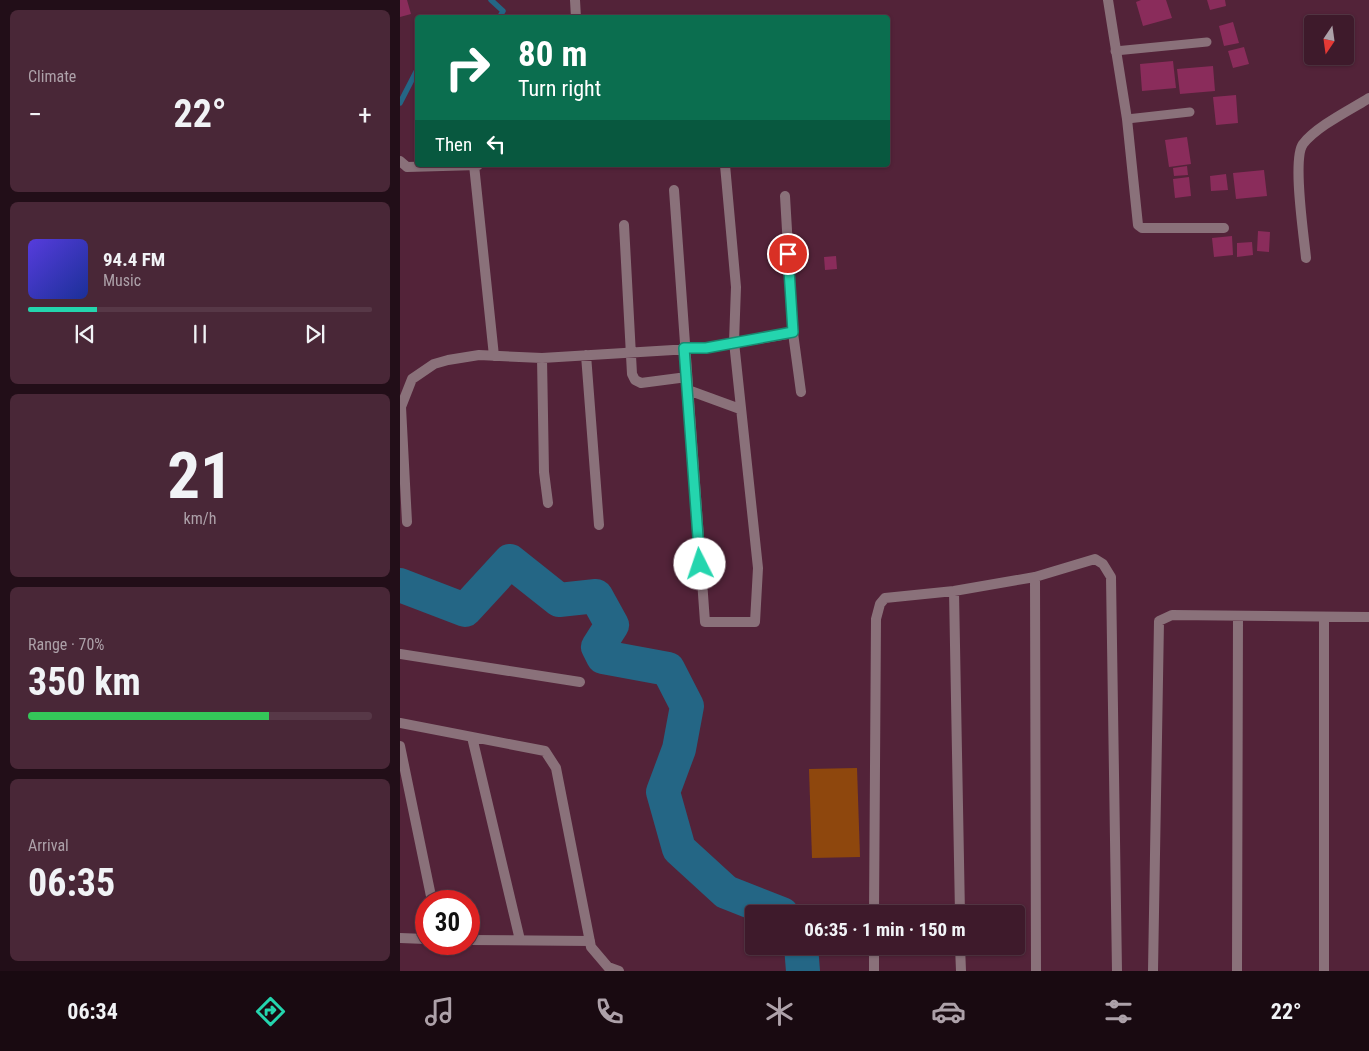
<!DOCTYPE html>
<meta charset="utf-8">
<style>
:root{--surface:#3e1a2b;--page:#492737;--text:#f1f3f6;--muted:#ada1a9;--line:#573847;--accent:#24d5ae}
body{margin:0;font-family:"Roboto Condensed",sans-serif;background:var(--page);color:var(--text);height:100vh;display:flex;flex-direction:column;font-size:19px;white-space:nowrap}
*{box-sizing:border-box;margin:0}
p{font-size:16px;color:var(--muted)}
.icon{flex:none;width:28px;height:28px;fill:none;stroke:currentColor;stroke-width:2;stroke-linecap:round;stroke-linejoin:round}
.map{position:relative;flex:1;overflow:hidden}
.sheet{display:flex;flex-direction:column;gap:10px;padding:10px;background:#220e18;width:400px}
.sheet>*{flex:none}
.hud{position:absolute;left:15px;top:15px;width:475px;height:152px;border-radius:5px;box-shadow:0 1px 4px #0004,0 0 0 1px var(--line);background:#0b6e4f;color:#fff;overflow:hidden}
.needle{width:32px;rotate:193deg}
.buttons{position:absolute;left:904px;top:15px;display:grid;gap:10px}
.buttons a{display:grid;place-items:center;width:50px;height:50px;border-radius:5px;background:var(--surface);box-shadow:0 1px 4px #0004,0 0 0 1px var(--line);font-size:25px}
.speed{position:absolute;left:15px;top:890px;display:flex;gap:10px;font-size:25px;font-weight:700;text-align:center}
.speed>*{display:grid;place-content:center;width:65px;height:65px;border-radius:50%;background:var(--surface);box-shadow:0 1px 4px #0004,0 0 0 1px var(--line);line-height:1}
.speed .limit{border:8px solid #d22;background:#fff;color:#111}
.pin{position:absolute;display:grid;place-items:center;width:42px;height:42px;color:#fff;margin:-21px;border:2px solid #fff;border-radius:50%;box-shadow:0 1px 5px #0007}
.me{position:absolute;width:55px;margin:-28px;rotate:356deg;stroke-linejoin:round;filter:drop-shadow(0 0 4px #0008)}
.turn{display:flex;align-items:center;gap:18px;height:105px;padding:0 20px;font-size:22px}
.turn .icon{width:65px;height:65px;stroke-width:2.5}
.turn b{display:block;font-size:35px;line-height:42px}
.then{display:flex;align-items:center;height:48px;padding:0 20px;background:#0003;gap:10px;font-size:19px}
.big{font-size:38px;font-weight:700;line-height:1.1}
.sheet .widget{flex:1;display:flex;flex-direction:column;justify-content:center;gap:8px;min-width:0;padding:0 18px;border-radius:8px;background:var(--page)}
.sheet .dial{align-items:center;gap:0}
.dial b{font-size:65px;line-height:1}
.song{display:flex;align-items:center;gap:15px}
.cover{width:60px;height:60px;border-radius:8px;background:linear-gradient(135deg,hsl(250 70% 55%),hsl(230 70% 35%))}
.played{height:5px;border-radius:2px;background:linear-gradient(90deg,var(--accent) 20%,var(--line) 20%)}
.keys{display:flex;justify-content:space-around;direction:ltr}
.heat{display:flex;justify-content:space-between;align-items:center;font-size:28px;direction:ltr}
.charge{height:8px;border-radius:4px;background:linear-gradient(90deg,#34c759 70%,var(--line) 0)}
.trip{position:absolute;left:345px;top:905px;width:280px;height:50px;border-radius:5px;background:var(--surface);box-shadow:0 1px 4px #0004,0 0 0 1px var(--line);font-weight:700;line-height:50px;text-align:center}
.tab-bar{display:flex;height:80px;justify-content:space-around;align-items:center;background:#190a11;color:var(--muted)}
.tab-bar .icon{width:35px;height:35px}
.tab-bar .current{color:var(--accent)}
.tab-bar b{font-size:22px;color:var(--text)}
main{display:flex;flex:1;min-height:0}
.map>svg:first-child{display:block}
</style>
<main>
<section class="sheet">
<div class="widget"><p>Climate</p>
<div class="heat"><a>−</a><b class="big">22°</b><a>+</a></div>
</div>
<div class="widget">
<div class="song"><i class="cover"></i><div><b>94.4 FM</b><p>Music</p></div></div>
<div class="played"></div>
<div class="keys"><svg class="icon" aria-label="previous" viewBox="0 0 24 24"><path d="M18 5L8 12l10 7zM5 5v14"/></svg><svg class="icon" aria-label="pause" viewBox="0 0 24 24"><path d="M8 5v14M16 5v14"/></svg><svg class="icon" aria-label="next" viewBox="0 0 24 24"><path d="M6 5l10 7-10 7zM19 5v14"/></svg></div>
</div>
<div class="widget dial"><b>21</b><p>km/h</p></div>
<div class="widget"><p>Range · 70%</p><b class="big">350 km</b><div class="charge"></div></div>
<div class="widget"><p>Arrival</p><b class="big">06:35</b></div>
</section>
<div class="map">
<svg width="969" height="971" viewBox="0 0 969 971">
<rect width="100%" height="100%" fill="#532339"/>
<path fill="#8e470d" d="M457,768L460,857L412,858L409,769Z"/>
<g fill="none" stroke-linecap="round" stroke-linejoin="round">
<path stroke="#246685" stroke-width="5.5" d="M91,0L103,11L99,18
M0,103L18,68"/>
<path stroke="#246685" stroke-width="34" d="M0,585L65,610L110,561L159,600L196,596L212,625L198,647L203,657L268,669L287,706L279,749L263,792L279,849L326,892L382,914
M401,946L403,971"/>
</g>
<path fill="#8a2c5b" d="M0,0H7L11,14L0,17Z
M741,0H766L772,18L743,26L736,2Z
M807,0H825L826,6L810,10Z
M833,22L839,43L824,46L819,26Z
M844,47L849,64L833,68L828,51Z
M773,61L776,88L742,91L740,64Z
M813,66L815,91L780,94L777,69Z
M836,95L838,123L816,125L813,97Z
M787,137L791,164L769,167L765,140Z
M787,166L788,175L774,176L773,168Z
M864,170L867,196L836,199L833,173Z
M826,174L828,190L811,191L810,176Z
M789,177L791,196L775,198L773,179Z
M858,231L870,232L869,252L857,251Z
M832,236L833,255L814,257L812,238Z
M852,242L853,255L837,257V243Z
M436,256L437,269L425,270L424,257Z"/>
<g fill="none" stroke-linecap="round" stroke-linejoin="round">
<path stroke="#8a717a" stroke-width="9" d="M715,51L807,42
M727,119L790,112"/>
<path stroke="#8a717a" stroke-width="10" d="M175,0L176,18
M708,0L727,119L738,225L742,228H824
M0,161L7,167L78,165
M74,165L94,356
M274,190L305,622H355L358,568L334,342L336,287L325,165
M385,196L393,333
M224,225L232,374L235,380L241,383L287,377
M906,258C904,236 892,159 903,144C917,126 950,110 969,98
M186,355L199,525
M142,358L144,472L148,503
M288,390L340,409
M7,522L1,407L12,379L34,364L48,360L79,355L142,358L306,348L393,333L401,392
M635,577L636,971
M554,591L560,914
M924,617V971
M0,654L180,682
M0,723L145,751L156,768L191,947L208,967L219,971
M72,737L120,940
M0,746L32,901
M474,914L476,619L480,604L485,598L554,591L635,577L695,559L703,564L711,577L717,971
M0,938L26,939
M69,940L190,941
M560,946L561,971
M474,971V946
M753,971L759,621L772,615L969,617
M837,971L838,616"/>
</g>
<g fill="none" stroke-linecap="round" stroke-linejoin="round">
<g stroke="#178a71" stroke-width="12">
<path id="route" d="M300,564L284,348H306L393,332L388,254"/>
</g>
<use href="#route" stroke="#24d5ae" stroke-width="9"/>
</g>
</svg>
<div class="buttons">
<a><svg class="needle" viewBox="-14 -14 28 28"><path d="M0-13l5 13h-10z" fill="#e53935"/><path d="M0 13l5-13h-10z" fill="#ada1a9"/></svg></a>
</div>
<div class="speed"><div class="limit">30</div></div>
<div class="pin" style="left:388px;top:254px;background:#d93025"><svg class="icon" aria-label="arrive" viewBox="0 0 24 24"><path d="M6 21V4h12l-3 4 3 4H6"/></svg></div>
<svg class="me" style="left:300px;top:564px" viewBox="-20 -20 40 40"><circle r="19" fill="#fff"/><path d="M0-13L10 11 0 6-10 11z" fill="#24d5ae"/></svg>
<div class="trip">06:35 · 1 min · 150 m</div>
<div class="hud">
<div class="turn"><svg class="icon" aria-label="right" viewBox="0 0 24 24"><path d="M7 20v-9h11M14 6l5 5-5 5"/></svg><div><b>80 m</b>Turn right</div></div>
<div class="then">Then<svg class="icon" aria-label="left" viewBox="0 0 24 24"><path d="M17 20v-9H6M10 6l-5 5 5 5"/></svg></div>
</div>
</div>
</main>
<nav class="tab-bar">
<b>06:34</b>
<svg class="icon current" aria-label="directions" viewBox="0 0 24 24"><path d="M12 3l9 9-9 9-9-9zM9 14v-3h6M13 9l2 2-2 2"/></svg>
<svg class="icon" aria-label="music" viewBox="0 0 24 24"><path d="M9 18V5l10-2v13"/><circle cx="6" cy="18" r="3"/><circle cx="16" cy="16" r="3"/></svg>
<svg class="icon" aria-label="phone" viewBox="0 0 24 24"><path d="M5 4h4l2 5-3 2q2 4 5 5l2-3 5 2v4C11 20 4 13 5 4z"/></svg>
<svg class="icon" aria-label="climate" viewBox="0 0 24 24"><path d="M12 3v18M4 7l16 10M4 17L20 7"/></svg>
<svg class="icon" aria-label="car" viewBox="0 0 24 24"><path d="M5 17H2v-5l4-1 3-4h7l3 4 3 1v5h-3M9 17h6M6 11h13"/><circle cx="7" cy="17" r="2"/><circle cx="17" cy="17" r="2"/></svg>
<svg class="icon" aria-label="filters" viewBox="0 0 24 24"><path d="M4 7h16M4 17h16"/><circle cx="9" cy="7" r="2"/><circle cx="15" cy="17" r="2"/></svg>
<b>22°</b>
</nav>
